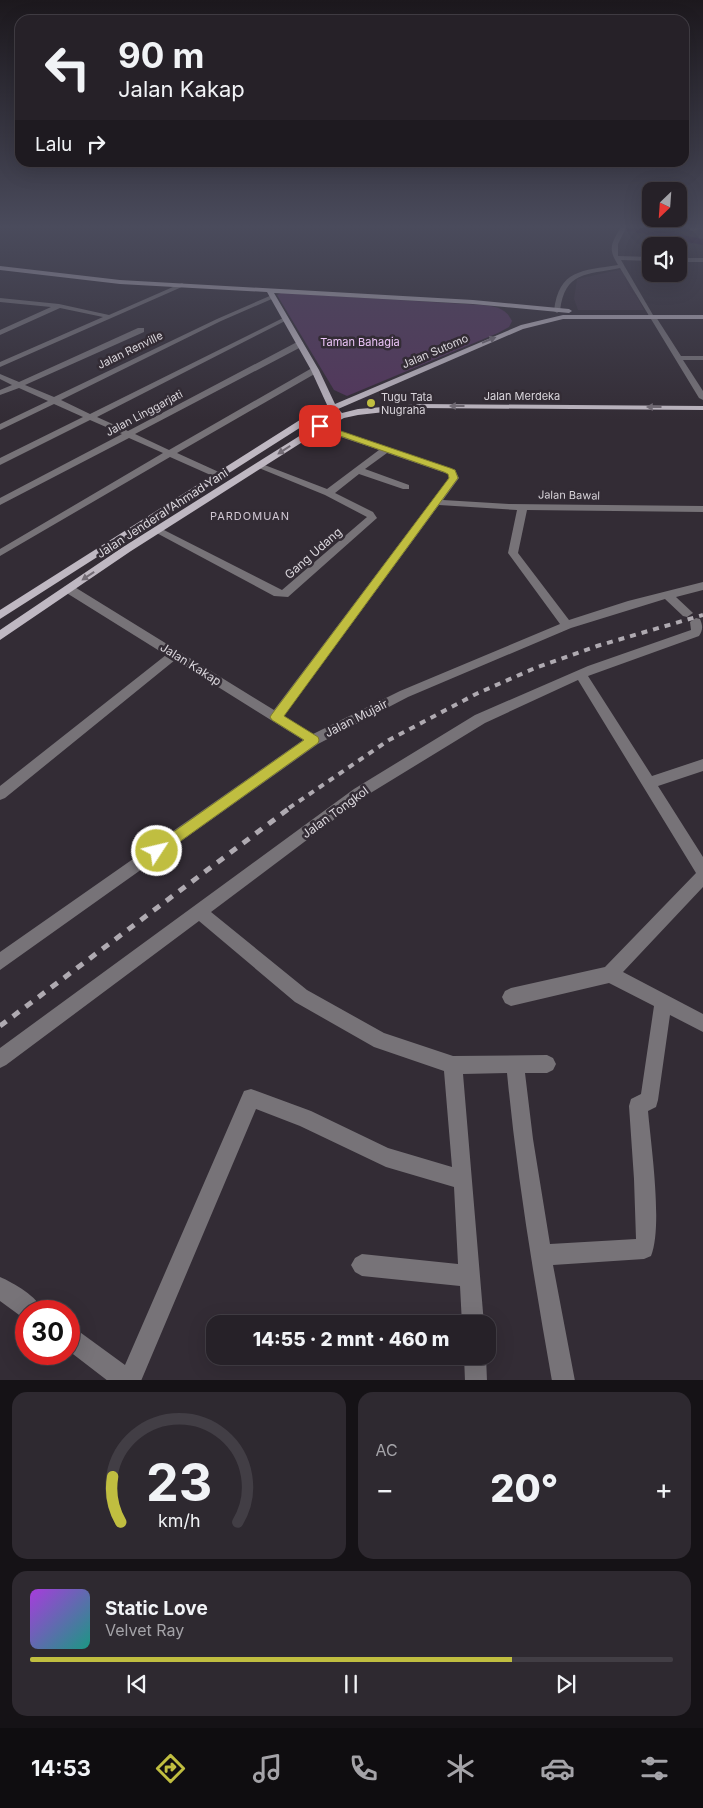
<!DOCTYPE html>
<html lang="id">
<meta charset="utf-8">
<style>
:root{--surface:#262128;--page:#2e2930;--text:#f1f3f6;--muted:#a4a3a8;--line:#423e45;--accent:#c0be40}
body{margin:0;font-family:Inter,sans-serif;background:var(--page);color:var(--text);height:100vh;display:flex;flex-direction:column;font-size:19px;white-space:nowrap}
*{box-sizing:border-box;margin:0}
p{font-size:16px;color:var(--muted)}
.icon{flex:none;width:28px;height:28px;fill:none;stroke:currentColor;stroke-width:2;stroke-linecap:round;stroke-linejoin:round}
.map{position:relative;height:1380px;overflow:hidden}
.details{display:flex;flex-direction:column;gap:12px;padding:12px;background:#151216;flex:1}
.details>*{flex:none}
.banner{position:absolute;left:15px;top:15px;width:674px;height:152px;border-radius:15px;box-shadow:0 5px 20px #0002,0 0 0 1px var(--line);background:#262128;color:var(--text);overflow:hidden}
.needle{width:32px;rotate:205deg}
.fabs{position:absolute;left:642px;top:182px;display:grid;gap:10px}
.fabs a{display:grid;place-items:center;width:45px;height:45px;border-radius:10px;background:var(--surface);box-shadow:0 5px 20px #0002,0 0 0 1px var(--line);font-size:25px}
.speed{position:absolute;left:15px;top:1300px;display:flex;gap:10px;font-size:25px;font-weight:700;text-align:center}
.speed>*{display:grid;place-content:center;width:65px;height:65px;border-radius:50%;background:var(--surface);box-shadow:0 5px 20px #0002,0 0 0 1px var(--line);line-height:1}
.speed .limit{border:8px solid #d22;background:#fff;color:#111}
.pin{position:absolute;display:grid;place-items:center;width:42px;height:42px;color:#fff;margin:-21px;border-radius:10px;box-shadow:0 2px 8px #0006}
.me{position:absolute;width:55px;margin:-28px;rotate:55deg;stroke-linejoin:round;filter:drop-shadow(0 0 4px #0008)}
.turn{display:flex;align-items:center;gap:18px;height:105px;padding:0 20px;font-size:22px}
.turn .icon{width:65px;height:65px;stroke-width:2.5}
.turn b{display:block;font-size:35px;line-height:42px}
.then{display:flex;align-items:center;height:48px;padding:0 20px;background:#0003;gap:10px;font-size:19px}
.big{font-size:38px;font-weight:800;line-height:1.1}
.details .tile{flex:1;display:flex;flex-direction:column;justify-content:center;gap:8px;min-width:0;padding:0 18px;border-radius:15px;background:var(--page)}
.details .dial{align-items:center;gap:0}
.dial svg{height:130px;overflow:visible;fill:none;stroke:var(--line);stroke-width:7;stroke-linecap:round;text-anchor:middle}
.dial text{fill:var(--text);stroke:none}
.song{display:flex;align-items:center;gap:15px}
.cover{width:60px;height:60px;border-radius:8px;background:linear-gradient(135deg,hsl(280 70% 55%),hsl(170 70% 35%))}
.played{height:5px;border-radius:2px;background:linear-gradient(90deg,var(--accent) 75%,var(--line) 75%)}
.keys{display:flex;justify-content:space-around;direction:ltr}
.heat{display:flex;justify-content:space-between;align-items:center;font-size:28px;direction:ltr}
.details .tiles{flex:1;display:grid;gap:12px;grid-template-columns:1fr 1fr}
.tile:last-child{grid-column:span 2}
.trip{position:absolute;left:206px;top:1315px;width:290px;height:50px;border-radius:15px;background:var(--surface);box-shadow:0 5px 20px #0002,0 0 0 1px var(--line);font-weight:800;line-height:50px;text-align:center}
.menu{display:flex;height:80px;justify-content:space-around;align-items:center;background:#0f0d10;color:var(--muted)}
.menu .icon{width:35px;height:35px}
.menu .active{color:var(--accent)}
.menu b{font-size:22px;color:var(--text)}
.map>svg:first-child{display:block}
</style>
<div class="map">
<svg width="703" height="1381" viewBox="0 0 703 1381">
<rect width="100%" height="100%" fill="#332c35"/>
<path fill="#3e3341" d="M623,269L644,310H578L574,299L577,279Z"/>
<path fill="#53365c" d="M281,293L482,305C495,306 506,308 512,321L509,327L498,333L347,396L334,390L277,295Z"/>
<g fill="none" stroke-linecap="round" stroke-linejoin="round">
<path fill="#22022a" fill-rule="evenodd" d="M613,226H635L703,239V245L618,229Z"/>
<path fill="#777378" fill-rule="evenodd" d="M621,226H627L618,244V256L651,257V261L621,260L653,315L656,317L681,356H703V360H683L703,391V400L699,398L620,268C586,275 565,271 560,311L557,313L554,311C559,269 582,271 618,265C607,247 612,244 621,226Z
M676,226H703V229L691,231Z
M679,258H703V262H679Z
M182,283L185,285L184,286L0,367V362L103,317L60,308L0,335V330L51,307L0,302V298L59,304L109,315Z
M272,295L274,296V298L221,321L61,400L90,414L283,318H287V320L97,417L128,431L297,342H303V346L135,434L169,450L312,368H318V372L177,453L221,473V477H215L170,457L0,556V549L163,453L129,438L0,505V498L122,434L90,420L0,465V458L83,417L54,404L0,430V424L48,401L19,388L0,395V390L12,385L0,379V374L19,382L138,328H144V332L25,385L54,397L217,319Z
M320,424L455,470L459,478L443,500L509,504L703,506V512L527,510L518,553L569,620L628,601L703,582V590L676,597L693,613L687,617L683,616L665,599L571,628L408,697L318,744L0,970V952L303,740L175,660L5,798L0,800V786L166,655L65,592L64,589L65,586H73L274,710L449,478L448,474L387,453L365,469L409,485V489H403L359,474L335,493L373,512L377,518L288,597L274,596L151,530L156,527L160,528L282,590L367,517L325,495L254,466L259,463L262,464L327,489L379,450L317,429V425ZM439,505L517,510L508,553L560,624L400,691L313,734L284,716Z
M696,618L700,619C703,626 703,630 699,636L588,676L652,776L703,759V771L658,786L703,857V887L623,972L703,1014V1032L670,1015L658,1100L656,1107L648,1111C651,1145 663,1227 651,1256L644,1259L553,1265L575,1381H552C534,1279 517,1177 507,1073L463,1074L484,1324H462L460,1286L362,1276L355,1272L351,1265L355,1258L362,1254L458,1264L454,1187L386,1167L300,1126L256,1109L141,1381H108L69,1351V1327L77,1330L125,1365L244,1091L251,1089L311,1111L388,1148L452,1167L444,1071L374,1047L295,1002L199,921L6,1065L0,1068V1048L354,789L475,715L588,666L691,630L690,622ZM578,680L696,873L605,967L511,988L505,991L502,997L505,1003L511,1006L609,983L654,1006L641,1094L631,1099L629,1106L634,1179L636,1239L550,1244L533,1139L525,1073H547L553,1070L556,1064L553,1058L547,1055L453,1056L384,1033L307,990L211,912L364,797L485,723Z
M0,1277C14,1283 38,1297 43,1311H26V1320L0,1301Z
M464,1356H486L487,1381H465Z"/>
<path fill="#bfb8c2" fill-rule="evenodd" d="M0,266L120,280L473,300L569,309L572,311L569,313L473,304L274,293L319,370L335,404L521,325L563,315H703V319H563L523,329L338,409L342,413L358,409L420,404L703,406V410L420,408L358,415L344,418L323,429L131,551L0,640V630L123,547L317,425L335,416L331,412L309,422L0,619V610L303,418L328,407L311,370L267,292L120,284L0,270Z"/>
<path stroke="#afaab1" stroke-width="4" stroke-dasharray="6 6" stroke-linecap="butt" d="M289,808L389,740L476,694L535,668L597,646L703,615"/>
<path stroke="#afaab1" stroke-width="5" stroke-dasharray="8 8" stroke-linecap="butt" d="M0,1026L291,807"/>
</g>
<defs><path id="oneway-solid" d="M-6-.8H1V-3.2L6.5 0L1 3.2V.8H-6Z" transform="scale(1.25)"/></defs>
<g fill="#726b74">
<use href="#oneway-solid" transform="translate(489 340) rotate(-22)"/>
<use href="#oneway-solid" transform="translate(457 406) rotate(-180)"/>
<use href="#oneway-solid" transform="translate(654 407) rotate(-180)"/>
<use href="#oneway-solid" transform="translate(284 450) rotate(147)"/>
<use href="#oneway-solid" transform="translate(88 576) rotate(146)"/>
</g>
<linearGradient id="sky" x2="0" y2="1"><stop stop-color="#1c181d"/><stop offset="0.54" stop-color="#4a4b5c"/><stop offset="1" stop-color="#4a4b5c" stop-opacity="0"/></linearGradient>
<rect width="703" height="420" fill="url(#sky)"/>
<path fill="#c0be40" stroke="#7d7c2a" d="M317,425H323L450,468L455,470L458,478L284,716L318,737L319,740L318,743L161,855L157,857L152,855L150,851L152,847L304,740L272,720L270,717L272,714L449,478L448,474L444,472L317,428Z"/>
<circle fill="#c0be40" stroke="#332c35" stroke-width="2" cx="371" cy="403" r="5"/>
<g text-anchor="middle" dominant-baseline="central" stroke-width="5" stroke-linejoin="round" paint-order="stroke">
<g font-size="11" fill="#ebc4f7" stroke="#332c35">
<text x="360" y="342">Taman Bahagia</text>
</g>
<g font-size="11" fill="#dad6dc" stroke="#332c35">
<text transform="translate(130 350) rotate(-26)">Jalan Renville</text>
<text transform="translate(435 351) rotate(-23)">Jalan Sutomo</text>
<text x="522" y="396">Jalan Merdeka</text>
<text transform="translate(144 413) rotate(-28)">Jalan Linggarjati</text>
<text transform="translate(569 495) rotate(1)">Jalan Bawal</text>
</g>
<g font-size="11" fill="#dad6dc" stroke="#332c35" text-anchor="start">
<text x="381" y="397">Tugu Tata<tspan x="381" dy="13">Nugraha</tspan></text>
</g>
<g font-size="11" letter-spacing="1" fill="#d0c7d3" stroke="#332c35">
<text x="250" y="516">PARDOMUAN</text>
</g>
<g font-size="12" fill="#dad6dc" stroke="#332c35">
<text transform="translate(162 513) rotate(-33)">Jalan Jenderal Ahmad Yani</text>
<text transform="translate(313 553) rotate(-41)">Gang Udang</text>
<text transform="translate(191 664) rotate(32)">Jalan Kakap</text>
<text transform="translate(356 718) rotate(-27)">Jalan Mujair</text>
<text transform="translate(335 812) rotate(-36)">Jalan Tongkol</text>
</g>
</g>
</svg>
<div class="fabs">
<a><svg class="needle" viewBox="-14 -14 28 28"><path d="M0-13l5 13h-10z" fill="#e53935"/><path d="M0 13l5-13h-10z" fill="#a4a3a8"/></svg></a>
<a><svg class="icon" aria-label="sound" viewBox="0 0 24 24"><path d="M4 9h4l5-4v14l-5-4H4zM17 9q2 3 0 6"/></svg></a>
</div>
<div class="speed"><div class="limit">30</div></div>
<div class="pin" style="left:320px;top:426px;background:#d93025"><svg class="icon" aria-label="arrive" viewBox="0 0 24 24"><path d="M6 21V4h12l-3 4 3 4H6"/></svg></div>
<svg class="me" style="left:157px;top:851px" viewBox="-20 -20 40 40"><circle r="17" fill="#c0be40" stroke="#fff" stroke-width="3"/><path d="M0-11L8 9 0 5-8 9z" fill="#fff"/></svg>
<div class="trip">14:55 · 2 mnt · 460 m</div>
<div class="banner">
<div class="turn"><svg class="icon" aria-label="left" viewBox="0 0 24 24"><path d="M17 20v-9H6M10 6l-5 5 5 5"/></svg><div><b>90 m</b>Jalan Kakap</div></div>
<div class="then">Lalu<svg class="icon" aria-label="right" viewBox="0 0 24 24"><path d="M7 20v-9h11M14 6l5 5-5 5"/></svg></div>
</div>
</div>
<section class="details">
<div class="tiles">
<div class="tile dial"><svg viewBox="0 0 100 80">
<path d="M14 69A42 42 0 1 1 86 69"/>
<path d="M14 69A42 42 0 0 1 9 41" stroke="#c0be40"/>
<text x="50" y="56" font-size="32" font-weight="700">23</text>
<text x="50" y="72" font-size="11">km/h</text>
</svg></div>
<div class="tile"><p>AC</p>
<div class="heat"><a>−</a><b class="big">20°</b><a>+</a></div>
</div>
<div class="tile">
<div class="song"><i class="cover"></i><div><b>Static Love</b><p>Velvet Ray</p></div></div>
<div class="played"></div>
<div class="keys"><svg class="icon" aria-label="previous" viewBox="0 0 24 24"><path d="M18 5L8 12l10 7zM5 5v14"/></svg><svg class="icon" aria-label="pause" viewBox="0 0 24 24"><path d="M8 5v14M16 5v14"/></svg><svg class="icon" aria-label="next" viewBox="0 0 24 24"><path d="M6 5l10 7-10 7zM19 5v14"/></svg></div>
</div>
</div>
</section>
<nav class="menu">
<b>14:53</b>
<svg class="icon active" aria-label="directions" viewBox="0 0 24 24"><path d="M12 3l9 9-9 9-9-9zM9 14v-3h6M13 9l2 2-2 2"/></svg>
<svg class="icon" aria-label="music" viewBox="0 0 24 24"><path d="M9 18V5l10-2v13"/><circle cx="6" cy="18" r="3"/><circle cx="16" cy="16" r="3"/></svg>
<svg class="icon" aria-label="phone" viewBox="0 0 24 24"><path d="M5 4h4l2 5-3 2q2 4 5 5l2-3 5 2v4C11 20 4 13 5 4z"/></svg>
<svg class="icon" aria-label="climate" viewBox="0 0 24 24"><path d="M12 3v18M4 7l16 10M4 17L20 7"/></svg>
<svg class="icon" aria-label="car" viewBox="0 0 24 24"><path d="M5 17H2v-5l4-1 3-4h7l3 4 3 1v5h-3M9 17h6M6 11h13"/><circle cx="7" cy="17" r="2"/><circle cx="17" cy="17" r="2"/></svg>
<svg class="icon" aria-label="filters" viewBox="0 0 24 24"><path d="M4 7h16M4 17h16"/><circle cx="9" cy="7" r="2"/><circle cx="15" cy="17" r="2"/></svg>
</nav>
